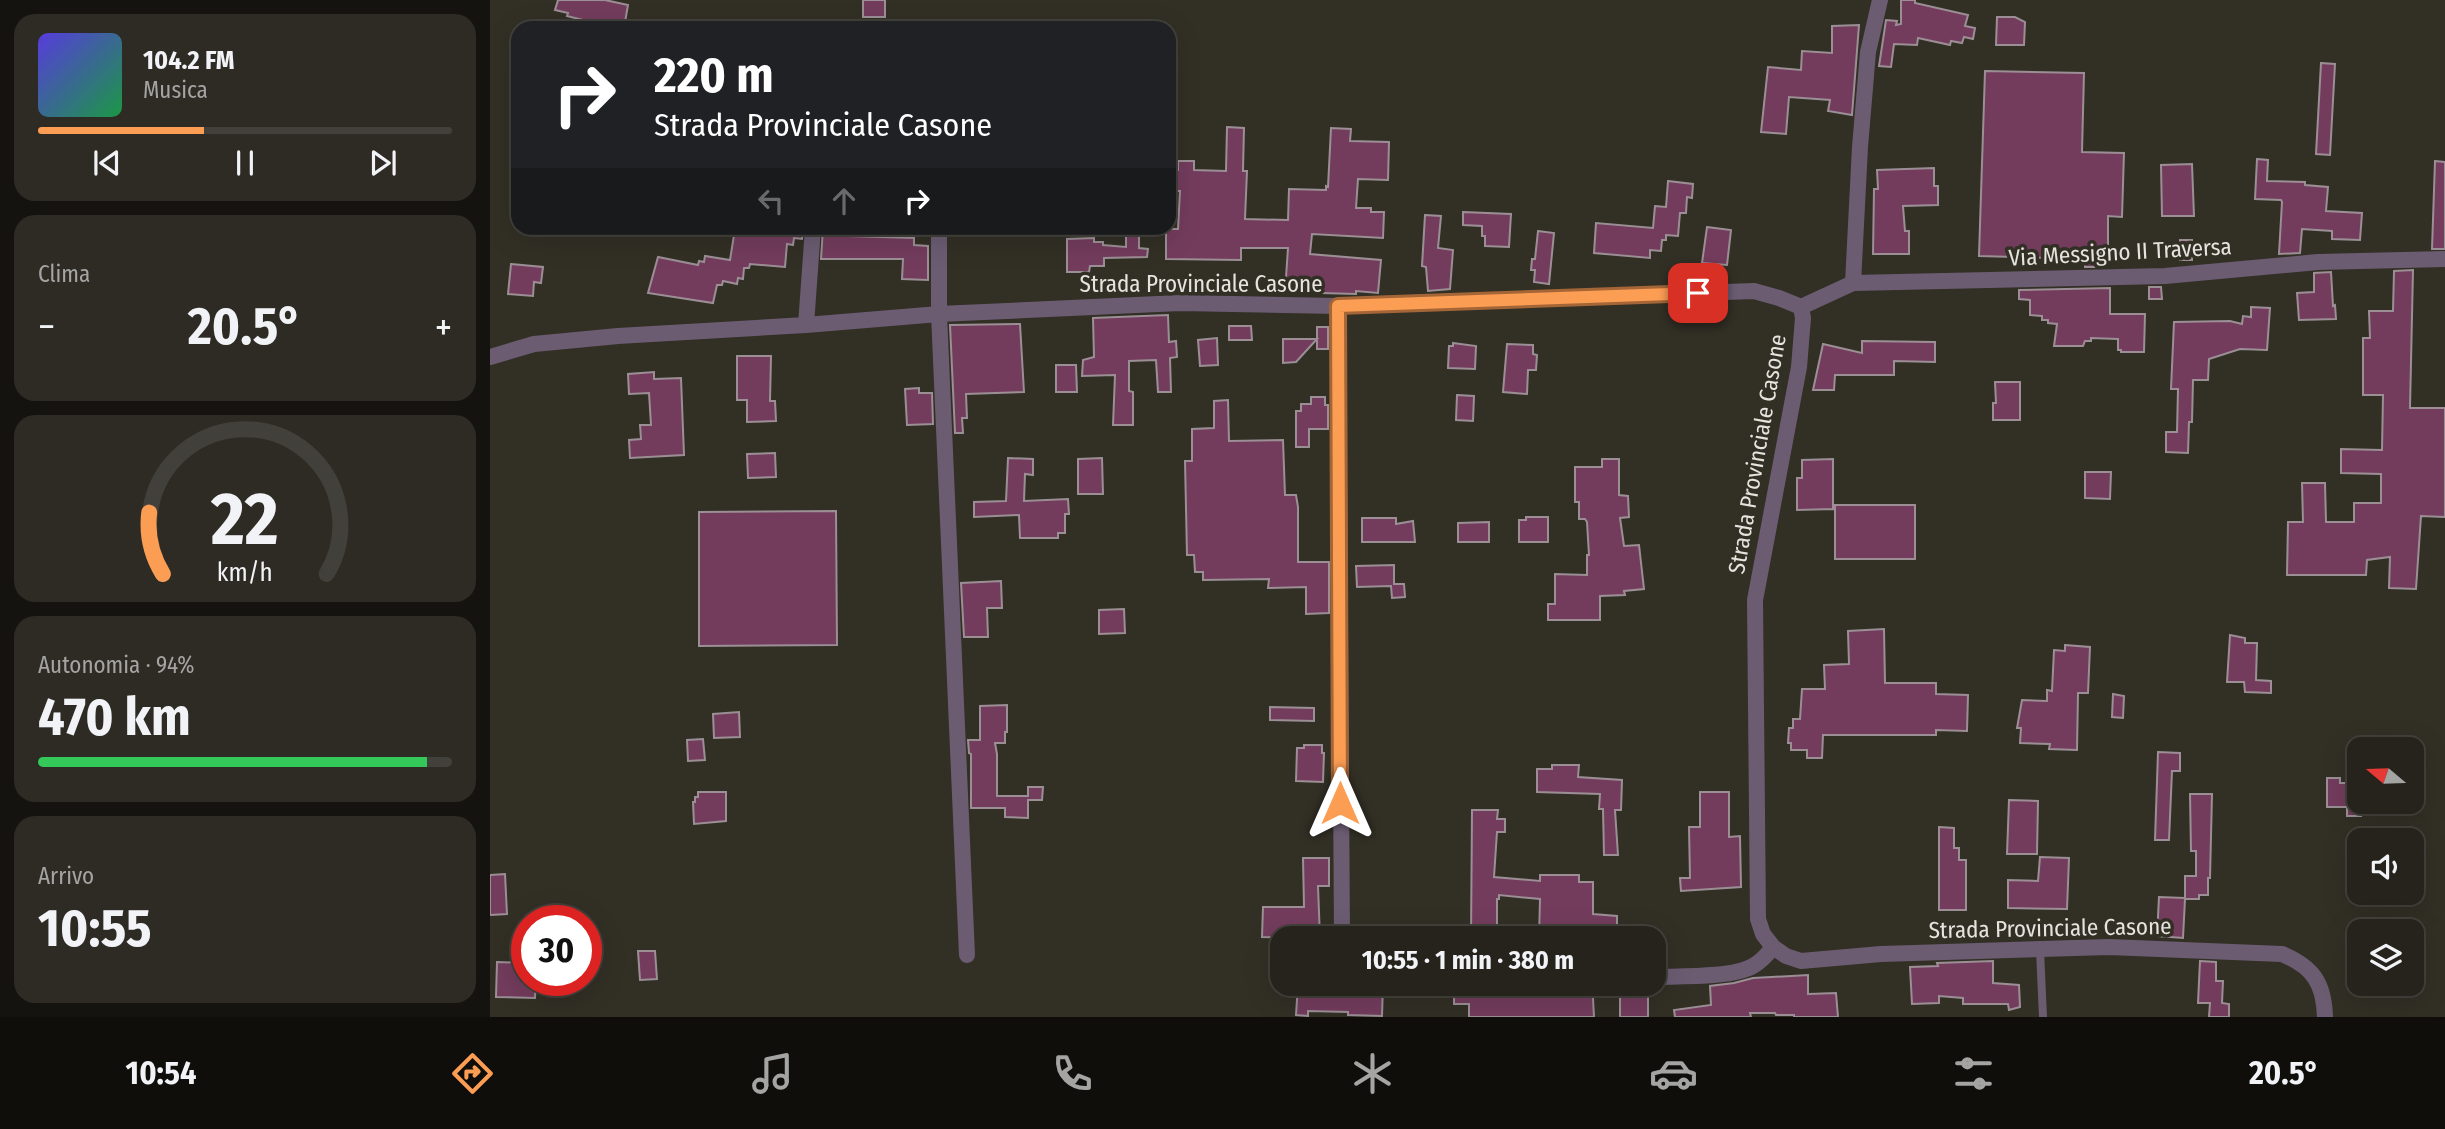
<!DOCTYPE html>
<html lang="it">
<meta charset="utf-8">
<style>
:root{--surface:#26231c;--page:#2e2b25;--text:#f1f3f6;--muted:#a4a4a3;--line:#42403b;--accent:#fc9d54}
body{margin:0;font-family:"Fira Sans Condensed",sans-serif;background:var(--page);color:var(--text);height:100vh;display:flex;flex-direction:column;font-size:26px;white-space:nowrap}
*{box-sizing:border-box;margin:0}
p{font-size:23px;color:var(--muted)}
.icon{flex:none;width:38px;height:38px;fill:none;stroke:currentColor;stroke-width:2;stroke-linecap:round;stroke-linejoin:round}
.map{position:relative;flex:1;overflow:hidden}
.drawer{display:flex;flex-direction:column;gap:14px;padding:14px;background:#15130f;width:490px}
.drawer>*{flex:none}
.banner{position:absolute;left:21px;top:21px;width:665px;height:214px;border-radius:21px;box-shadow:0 7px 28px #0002,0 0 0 2px var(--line);background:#202124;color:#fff;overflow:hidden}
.needle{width:46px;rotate:289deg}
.tools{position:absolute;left:1857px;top:737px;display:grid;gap:14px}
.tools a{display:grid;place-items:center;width:77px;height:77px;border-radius:14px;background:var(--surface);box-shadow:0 7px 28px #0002,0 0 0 2px var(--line);font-size:35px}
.speed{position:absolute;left:21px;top:905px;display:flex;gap:14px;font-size:35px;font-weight:700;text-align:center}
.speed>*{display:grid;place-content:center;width:91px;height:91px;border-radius:50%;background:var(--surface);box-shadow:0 7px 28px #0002,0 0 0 2px var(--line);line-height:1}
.speed .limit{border:10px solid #d22;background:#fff;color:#111}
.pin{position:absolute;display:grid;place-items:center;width:60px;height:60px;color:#fff;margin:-30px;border-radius:14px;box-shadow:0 4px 10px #0006}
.me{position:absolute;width:77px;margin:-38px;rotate:0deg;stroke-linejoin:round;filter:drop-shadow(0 0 5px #0008)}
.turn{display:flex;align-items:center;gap:24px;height:147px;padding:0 28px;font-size:32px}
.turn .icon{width:91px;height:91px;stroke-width:2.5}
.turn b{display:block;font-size:49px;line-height:60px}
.lanes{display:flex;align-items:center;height:66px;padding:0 28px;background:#0003;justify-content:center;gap:35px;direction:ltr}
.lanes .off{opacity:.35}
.big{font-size:52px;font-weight:700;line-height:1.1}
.drawer .card{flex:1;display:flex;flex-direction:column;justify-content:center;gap:10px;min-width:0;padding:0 24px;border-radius:21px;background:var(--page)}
.drawer .dial{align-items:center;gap:0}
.dial svg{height:182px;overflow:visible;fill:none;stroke:var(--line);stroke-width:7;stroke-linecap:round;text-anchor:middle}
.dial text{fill:var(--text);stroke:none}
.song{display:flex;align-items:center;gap:21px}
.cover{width:84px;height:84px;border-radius:10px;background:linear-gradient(135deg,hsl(250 70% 55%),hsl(140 70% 35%))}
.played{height:7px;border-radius:4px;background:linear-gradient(90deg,var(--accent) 40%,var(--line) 40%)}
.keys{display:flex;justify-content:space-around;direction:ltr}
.heat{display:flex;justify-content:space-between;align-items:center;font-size:38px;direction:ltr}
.charge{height:10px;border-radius:5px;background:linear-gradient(90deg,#34c759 94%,var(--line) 0)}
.trip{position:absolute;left:780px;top:926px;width:396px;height:70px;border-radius:21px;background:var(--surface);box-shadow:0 7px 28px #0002,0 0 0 2px var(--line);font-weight:700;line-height:70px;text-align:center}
.menu{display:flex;height:112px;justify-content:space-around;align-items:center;background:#0f0e0b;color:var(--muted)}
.menu .icon{width:49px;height:49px}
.menu .on{color:var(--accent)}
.menu b{font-size:32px;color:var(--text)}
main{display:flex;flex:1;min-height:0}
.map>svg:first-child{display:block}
</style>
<main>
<section class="drawer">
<div class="card">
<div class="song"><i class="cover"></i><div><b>104.2 FM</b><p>Musica</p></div></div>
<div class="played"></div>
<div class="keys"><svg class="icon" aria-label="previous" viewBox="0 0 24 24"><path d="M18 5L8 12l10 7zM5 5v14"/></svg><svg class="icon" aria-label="pause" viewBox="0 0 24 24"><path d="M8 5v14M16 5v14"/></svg><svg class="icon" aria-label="next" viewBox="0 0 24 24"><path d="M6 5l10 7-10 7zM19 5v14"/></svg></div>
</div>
<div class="card"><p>Clima</p>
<div class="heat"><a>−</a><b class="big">20.5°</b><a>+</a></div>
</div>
<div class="card dial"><svg viewBox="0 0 100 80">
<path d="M14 69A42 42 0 1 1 86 69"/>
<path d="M14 69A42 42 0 0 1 8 42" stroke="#fc9d54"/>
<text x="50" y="56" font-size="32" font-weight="700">22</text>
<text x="50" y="72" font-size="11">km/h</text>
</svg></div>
<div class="card"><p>Autonomia · 94%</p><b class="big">470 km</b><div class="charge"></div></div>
<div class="card"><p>Arrivo</p><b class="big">10:55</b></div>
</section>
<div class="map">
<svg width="1955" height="1017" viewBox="0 0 1955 1017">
<rect width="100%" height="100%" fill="#322f25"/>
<path fill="#733c5d" stroke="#9b8f95" stroke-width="2" d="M68,0H115L138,5L134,28H108L109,24L77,16L78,13L65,10Z
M373,0H395V17H373Z
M1411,0H1425V3L1478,15L1475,26L1485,28L1483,39L1474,37L1472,43L1461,41L1460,45L1428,38L1427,45L1404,44L1401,67L1389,66L1396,20L1407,21L1406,25L1411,24Z
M1507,17H1525L1535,22L1534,45H1506Z
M1369,25L1362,115L1338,111L1340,100L1299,97L1296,134L1271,132L1278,67L1311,70L1312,51L1342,53V26Z
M1831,63L1845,64L1840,155L1826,154Z
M1495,71L1594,73L1592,152L1634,153L1632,217L1618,216V251H1611V267H1595V259L1489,256Z
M737,127L754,128L753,171H757L755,219L798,220L799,189L836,190V186L838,187L841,128L861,129L860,141L899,142L898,180L868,179L866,208H881V212H894L893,238L822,234L820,254L891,260L888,293L866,291V294L795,292L798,248H751V260L676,259V229H688L690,191H679V169L688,170V161H704V170L736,171Z
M1767,159L1778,160L1777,181L1815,182V185L1838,187L1836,211L1872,213L1870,240L1842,239V231L1812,229L1810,253L1789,254L1792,202L1791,200L1765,199Z
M1945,161L1955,162V249H1942Z
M1702,164L1704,216H1672L1671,165Z
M1444,168V186H1448V205L1413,206L1415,231H1419V254H1383L1384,189H1388L1387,170Z
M1178,181L1203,184L1202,198L1197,197L1196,213H1190L1188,236L1176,235V240H1172L1171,251L1160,250V258L1104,253L1106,223L1163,228L1165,206L1176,207Z
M973,212L1021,214L1019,247L995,246V236H992V226L973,225Z
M935,215L951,216L948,248L963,250L960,289L938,291L936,267L932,266Z
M1217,227L1241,230L1237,265L1212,263Z
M281,228H313L312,239L304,238L303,245L297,244L295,267L260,264L259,268H254L253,279L248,278L247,284L233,281L232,285H227L223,303L158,293L168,257L208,265L209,261L214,262L215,256L240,260L245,229L281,235Z
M333,228H359V236L424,238V245L438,246V280L412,279L413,259H331Z
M636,228H649V248L658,249L657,257L614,258V266H600L599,272H577V239L604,238V242H613V245L636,247Z
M1048,231L1064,233L1059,284L1044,282L1045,270H1041L1042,259H1045Z
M1690,240H1702V260H1690Z
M21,264L53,267L51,283L44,282L43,296L18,294Z
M1923,270L1920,408H1955V517L1931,516L1926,589L1899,588L1900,557L1877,560L1876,575H1797L1798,522H1813L1812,483H1835L1836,522H1864V503H1891V474L1851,473V449L1892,450L1893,395H1873V338H1880L1879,311H1903L1904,271Z
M1841,272L1843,306L1845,305L1846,319L1809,320L1807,293L1824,292V273Z
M1659,287H1671L1672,299H1659Z
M1620,288V314H1655L1654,352H1631V350H1628V339L1601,338V341H1595L1593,346H1564L1567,324L1558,323V320H1552V316L1540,315V300L1529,299V290Z
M1761,307L1780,308L1777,350L1750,349L1719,359L1718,380H1703L1702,422H1699L1698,453L1676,452V432H1687L1688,389H1681L1684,322L1740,321L1752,324L1753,316L1761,317Z
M678,315L679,342L686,341L687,357L680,358L681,392H668L666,360L639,361V391L643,392V425H623L625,375L592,376L593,360L604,357L603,318Z
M530,324L534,392L476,394L477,418H472L473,433H465L460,325Z
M739,326H761L762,340H739Z
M827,327H838V349H827Z
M727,338L728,365L710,366L708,340Z
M793,339H827L806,362L793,363Z
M1372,341L1445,342V362L1404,361V375H1345L1344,390H1323L1333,344L1372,353Z
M963,343L986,346L985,369L958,368L959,346H963Z
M1017,344L1043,345V354L1047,355L1046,370H1038L1037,394L1013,392Z
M247,356H281L280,401H285L286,421L257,422V400H247Z
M566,365H586L587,392H566Z
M164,372V379L191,378L194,455L140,458L139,440L151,439L150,425H161L159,393L139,394L138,374Z
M1505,382H1530V420H1503V403H1506Z
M429,388V393H442L443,424L417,425L415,389Z
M967,395L984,396L983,421L966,420Z
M821,397H835V405H838V429H819V447H806V411H811V404H821Z
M738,400L739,441L793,440L795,495H806L808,507V562H839V613L816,614V587L778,588L779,579L713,580V572H705L704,555H697L695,461H702V429L724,428V401Z
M285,453L286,477L258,478L257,454Z
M518,458L543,459V475L535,474L534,501L578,499L579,514H575V533H568V538H530L529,515L484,517V502L516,501Z
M612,458L613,494H588V459Z
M1112,459H1129V495L1138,496L1139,517L1130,518L1134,546L1149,545L1154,589L1134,591L1135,595L1110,596V620H1058V604H1065V574L1097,575V555H1099L1097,522L1095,519H1089V502H1085V467H1112Z
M1343,459V509L1307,510V478H1312V460Z
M1595,472H1621L1620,499L1595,498Z
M1345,505H1425V559H1345Z
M346,511L347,645L209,646V512Z
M1036,517H1058V542H1029V520H1036Z
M872,518H906V524L923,521L925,542H872Z
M999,522V542H968V523Z
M904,565V584H914L915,597L902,598L901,586L867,587L866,566Z
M511,581L512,608H497L498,637H474L471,583Z
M634,609L635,633L609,634V610Z
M1394,629L1395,683H1446V694L1478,695L1477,731L1446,730V735H1333L1332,758H1317V750H1301V743H1298L1299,728H1303V719H1310L1312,689H1335L1334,665L1359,664L1358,631Z
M1740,635L1755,638V643H1767L1766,680L1781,681V693L1755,692L1754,682H1737Z
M1575,645L1600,647L1598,693H1588L1587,750L1559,749L1560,744L1530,743L1531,728H1527L1532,700L1557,701V690L1562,691L1564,650L1575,651Z
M1623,694L1634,696L1633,718L1622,717Z
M517,705V732H515V743H505L507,754V796H538V787H553L552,800H538V818L515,817V808H481V754L479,753L478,740H490V706Z
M780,707L824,708V721L780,720Z
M249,712L250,737L224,738L223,714Z
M213,739L215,760L198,761L197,740Z
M814,745H832V753H834L833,782L806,781L807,748H814Z
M1668,752L1690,753V771H1682L1679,840H1665Z
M1062,765H1089L1088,777L1132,780L1131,810H1125L1128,855H1114L1113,809H1109L1110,794L1047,792V769H1062Z
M1837,778H1850V783H1869L1871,816H1857V807H1837Z
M208,792H236V821L204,824L203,802H205V797H208Z
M1210,792H1239V837L1250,836L1251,887L1191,891L1190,878H1200L1199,827H1210Z
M1700,794H1722L1720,878H1718V895H1709V899H1695L1693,938L1667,936L1669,897L1695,898V876H1706V851H1701Z
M1519,800L1548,801L1547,854H1517Z
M982,810H1008L1007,819H1015V832H1007L1004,877L1050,881V875H1089V882H1103V914L1127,916V934H1125V938H1049L1050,899L1009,895V899H1007V938H981Z
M1449,827L1464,828V848H1469V860H1476V910H1449Z
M1550,857L1579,858L1577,909L1518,908V880L1548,881Z
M813,858H839V886H828L830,938L772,937L773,907H814Z
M15,874L17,914L0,915V875Z
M148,951H165L167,979L150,980Z
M1503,961V983L1529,985L1530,1007L1519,1010L1518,1004H1473V998L1449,996V1003L1422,1004L1420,967L1448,966L1447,963Z
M1710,961L1726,962V981H1733L1732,1003L1739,1004V1017H1719L1720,1003H1708Z
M7,962L37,963V980H46L45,998L6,997Z
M1318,975V994L1346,993L1348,1017H1304V1015H1286L1285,1013H1260L1261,1017H1185L1184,1010L1221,1005L1220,986L1244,983L1263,978Z
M808,984H893L892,1016L858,1015V1012L818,1011V1016L806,1015Z
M1099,986V995L1103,998L1104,1017H979V1004H964V989L1080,988V987Z
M1130,994H1158V1017H1130Z"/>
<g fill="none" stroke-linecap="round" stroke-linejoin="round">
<path stroke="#6b5c72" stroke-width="8" d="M1550,950L1553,1017"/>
<path stroke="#6b5c72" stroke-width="16" d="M325,27V28
M449,228V314L477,955
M1363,283L1370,147L1378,52L1390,0
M848,306L852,938
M1311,307L1363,283L1675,276L1828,262L1955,259
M316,325L323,228
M0,357L44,344L128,336L316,325L449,314L690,303L848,306L1264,291L1289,298L1311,307L1313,318L1309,367L1265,600L1268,919L1273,934L1283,947L1296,956L1311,961L1391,954L1619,947L1792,954C1823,967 1834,983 1835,1017
M1164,977C1189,976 1242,978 1263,966C1272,961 1277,955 1283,947"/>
</g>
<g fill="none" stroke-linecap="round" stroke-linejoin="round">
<g stroke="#a46637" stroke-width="18">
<path id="route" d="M850,803L848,306L1208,293"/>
</g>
<use href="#route" stroke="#fc9d54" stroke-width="12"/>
</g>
<g text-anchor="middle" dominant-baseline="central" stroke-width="7" stroke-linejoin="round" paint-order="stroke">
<g font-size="23" fill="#e6e4de" stroke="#322f25">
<text transform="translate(1630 252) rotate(-3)">Via Messigno II Traversa</text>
<text x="711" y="284">Strada Provinciale Casone</text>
<text transform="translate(1267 454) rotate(-80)">Strada Provinciale Casone</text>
<text transform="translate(1560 928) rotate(-1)">Strada Provinciale Casone</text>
</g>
</g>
</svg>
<div class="tools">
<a><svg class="needle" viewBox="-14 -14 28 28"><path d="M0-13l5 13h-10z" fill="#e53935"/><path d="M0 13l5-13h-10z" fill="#a4a4a3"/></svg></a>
<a><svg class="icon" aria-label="sound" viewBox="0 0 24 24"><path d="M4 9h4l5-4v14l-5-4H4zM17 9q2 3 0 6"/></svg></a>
<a><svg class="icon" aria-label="layers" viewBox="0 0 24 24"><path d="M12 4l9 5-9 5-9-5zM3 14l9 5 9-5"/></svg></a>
</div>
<div class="speed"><div class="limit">30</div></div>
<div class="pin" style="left:1208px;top:293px;background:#d93025"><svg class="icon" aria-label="arrive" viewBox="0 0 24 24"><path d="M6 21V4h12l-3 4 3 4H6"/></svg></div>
<svg class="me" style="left:850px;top:803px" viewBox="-20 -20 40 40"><path d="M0-17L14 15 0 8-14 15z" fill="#fc9d54" stroke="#fff" stroke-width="4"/></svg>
<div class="trip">10:55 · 1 min · 380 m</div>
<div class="banner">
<div class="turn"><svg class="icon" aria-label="right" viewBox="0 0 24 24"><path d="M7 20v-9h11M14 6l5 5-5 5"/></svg><div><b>220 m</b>Strada Provinciale Casone</div></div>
<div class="lanes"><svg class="icon off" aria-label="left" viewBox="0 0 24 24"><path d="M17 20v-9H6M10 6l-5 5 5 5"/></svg><svg class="icon off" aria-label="ahead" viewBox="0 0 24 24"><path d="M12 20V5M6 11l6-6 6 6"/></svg><svg class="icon" aria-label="right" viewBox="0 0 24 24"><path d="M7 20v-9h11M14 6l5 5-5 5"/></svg></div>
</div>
</div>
</main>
<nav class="menu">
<b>10:54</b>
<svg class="icon on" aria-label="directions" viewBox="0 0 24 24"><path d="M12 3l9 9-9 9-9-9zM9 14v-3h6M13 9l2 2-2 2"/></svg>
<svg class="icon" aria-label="music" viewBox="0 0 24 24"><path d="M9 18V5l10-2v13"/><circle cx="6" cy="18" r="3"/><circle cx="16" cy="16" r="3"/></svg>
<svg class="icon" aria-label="phone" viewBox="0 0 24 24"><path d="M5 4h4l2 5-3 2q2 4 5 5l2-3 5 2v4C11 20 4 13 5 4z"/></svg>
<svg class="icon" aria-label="climate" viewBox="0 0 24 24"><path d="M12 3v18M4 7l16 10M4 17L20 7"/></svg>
<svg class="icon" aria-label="car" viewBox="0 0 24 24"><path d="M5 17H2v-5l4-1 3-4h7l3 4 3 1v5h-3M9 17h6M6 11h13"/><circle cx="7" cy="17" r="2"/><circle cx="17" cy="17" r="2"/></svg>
<svg class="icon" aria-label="filters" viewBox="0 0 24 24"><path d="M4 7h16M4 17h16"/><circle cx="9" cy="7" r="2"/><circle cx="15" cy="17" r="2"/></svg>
<b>20.5°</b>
</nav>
